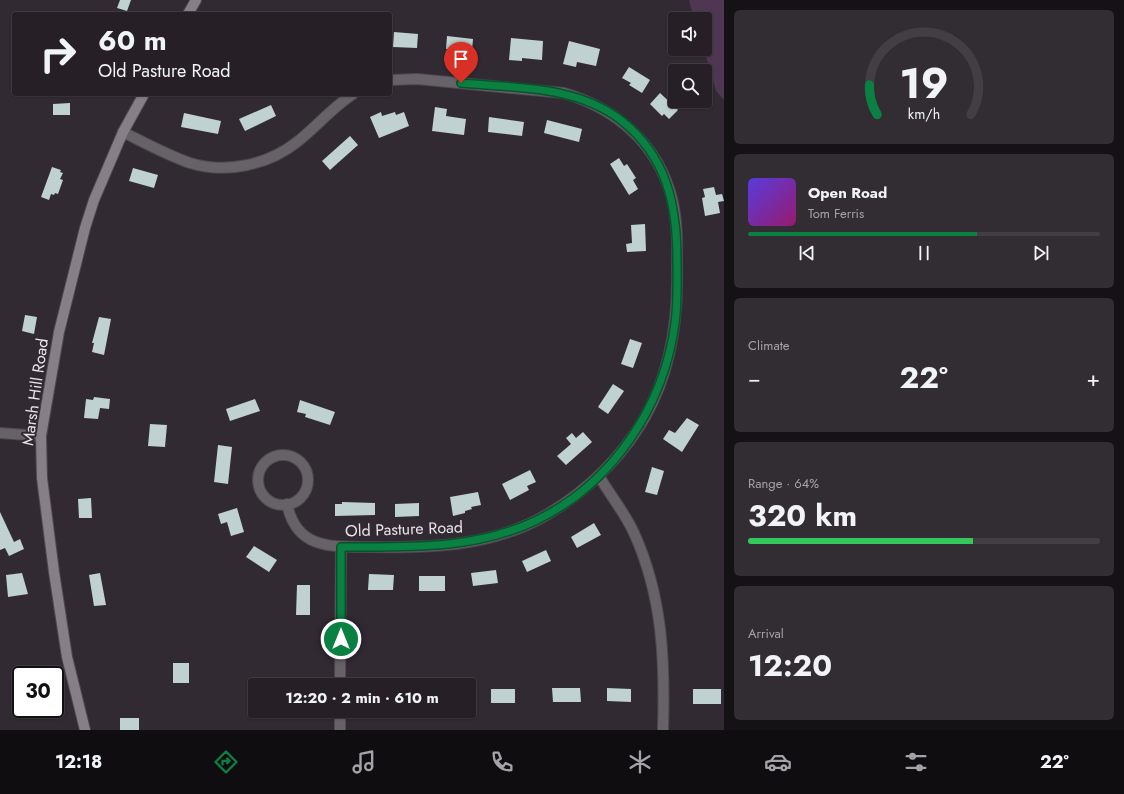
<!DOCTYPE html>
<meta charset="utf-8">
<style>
:root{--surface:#262026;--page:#322d32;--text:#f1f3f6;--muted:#a4a3a7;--line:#423e43;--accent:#0b8043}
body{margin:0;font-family:Jost,sans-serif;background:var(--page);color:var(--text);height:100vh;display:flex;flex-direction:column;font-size:15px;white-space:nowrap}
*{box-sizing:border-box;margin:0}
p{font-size:13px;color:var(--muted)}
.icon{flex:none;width:22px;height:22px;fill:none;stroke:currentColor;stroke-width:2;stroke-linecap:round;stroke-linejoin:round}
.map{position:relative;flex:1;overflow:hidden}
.panel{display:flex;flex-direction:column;gap:10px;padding:10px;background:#151215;width:400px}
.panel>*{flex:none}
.top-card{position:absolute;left:12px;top:12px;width:380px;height:84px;border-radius:4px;box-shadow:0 1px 3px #0004,0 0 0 1px var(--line);background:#262026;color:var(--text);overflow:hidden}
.buttons{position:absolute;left:668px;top:12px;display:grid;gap:8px}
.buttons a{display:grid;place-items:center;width:44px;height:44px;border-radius:4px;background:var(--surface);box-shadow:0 1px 3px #0004,0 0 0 1px var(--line);font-size:20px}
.speed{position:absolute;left:12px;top:666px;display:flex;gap:8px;font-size:20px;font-weight:700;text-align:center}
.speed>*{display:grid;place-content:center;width:52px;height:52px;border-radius:50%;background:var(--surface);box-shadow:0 1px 3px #0004,0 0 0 1px var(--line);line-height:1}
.speed .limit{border:2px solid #111;border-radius:6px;background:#fff;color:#111}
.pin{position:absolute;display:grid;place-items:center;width:34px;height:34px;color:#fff;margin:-41px -17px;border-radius:50% 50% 50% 0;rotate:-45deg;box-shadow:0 0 4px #0007}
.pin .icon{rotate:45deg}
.me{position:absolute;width:44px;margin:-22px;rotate:0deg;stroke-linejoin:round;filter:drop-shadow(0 0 3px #0008)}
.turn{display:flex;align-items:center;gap:14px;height:84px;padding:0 20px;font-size:18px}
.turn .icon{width:52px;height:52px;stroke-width:2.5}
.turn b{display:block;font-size:28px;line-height:34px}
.big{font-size:30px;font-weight:700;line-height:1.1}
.panel .card{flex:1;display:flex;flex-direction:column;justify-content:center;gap:6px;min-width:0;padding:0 14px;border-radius:6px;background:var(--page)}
.panel .dial{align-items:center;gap:0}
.dial svg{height:104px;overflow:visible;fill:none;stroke:var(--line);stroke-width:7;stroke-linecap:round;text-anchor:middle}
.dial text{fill:var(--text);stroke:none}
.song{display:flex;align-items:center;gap:12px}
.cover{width:48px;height:48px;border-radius:6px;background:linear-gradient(135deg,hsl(250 70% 55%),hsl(320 70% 35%))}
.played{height:4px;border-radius:2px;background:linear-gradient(90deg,var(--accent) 65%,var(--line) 65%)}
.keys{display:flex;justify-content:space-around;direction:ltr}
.heat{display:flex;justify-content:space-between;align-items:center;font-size:22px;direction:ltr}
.charge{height:6px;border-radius:3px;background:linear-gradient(90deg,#34c759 64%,var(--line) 0)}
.trip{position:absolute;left:248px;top:678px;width:228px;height:40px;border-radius:4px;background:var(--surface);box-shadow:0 1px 3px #0004,0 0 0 1px var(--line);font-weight:700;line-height:40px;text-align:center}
.tabs{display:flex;height:64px;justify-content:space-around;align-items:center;background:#0f0d0f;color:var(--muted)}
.tabs .icon{width:28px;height:28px}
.tabs .current{color:var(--accent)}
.tabs b{font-size:18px;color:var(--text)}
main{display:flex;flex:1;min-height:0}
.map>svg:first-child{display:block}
</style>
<main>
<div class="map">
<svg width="724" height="730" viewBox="0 0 724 730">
<rect width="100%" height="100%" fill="#322a33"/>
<path fill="#4f3653" d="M689,0H724V100L716,91L704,49H705V19H694Z"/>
<path fill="#bfd1d0" d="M120,0H131L127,11L117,8Z
M394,32L418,34L417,48L393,47Z
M447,36L473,39L472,51L446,49Z
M511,38L543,41L542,60L522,58V61L509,60Z
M569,41L600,49L596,66L577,62L576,67L563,64Z
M629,67L650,80L642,93L629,85L631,83L622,78Z
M660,93L678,110L669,119L664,114L662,116L650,104Z
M70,103V115H53V104Z
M271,105L276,116L245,131L239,119Z
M435,107L447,109L446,116L466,119L464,135L432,131Z
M381,112L382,116L395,112L396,115L404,112L409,126L379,138L370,117Z
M184,113L221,121L218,134L181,127Z
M489,117L524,122L522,136L488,132Z
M547,120L582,129L579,142L544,133Z
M350,136L358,145L330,170L322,161Z
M619,158L624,166L627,164L636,178L633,180L638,189L629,195L610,164Z
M52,167L61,170L60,172L63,173L60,179L63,180L58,194L55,193L54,195L51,194L49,200L41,197Z
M133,168L158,175L154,188L129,181Z
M714,187L716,195L722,194L724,201L718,202L720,213L705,216L702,198L705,197L703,189Z
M645,224L646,251L627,252L626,244L632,243L631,225Z
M25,315L37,317L34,334L22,331Z
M99,317L111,319L104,355L92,352L94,343H92Z
M630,339L642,343L633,368L621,364Z
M613,384L624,391L608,414L598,407Z
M94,397L110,399L109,409L100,408L98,419L84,418L86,399L93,400Z
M255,399L260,411L230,421L226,409Z
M300,400L335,412L330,425L305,417L306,414L297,412Z
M687,418L699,425L682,452L663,439L669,430L675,433Z
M150,424L167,425L165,447L148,446Z
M583,432L592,442L566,465L557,456L571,444L566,438L572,433L576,438Z
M218,445L232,447L228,484L214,482Z
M652,467L664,471L657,495L645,492Z
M530,470L536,482L527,486L529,490L510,500L502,484Z
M478,492L481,505L471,507L472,509L465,511V513L453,516L450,497Z
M91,498L92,518H79L78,499Z
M342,502L375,503V515L335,516V504H342Z
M419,503V516L395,517V504Z
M237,508L244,532L231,536L227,522L221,524L218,514Z
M0,512L14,542L20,539L24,549L9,556L5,548L0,550Z
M594,523L601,535L577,548L571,537Z
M254,546L277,560L269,572L246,557Z
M546,550L551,561L527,572L522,561Z
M496,570L498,583L473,586L471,573Z
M22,573L28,594L8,597L6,575Z
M100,573L106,605L94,606L89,575Z
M369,574L394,575L393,590H368Z
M419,576H445V591H419Z
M297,585H310V615H296Z
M173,663H189V683H173Z
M552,688H580L581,702H553Z
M607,688L631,689V702L607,701Z
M491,689H515V703H491Z
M693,689H721V704H693Z
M120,718H139V730H120Z"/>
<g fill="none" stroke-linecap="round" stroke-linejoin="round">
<g stroke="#4f4850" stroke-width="12">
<path id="street" d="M123,132C145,143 167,155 190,163C226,174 268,165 297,142C316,127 333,107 353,94
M0,433L41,436
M258 480a25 25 0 1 1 50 0a25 25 0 1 1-50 0Z
M599,476C610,495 625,513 634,533C663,597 665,661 663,730
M287,504C296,548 329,547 367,547C429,548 493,547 548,514C588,490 622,457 645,417C670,373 678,322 677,272C677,248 678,223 672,199C658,144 617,109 564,93L417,79L390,80
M340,685L341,547
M340,730V711"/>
</g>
<g stroke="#4f4850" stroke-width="12">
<path id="secondary" d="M188,14L196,0
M85,730L67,657L54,572L42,478L41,436L59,332L85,228L94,200L123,132L144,94"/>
</g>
<use href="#street" stroke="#666267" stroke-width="10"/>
<use href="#secondary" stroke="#867f87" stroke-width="10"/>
</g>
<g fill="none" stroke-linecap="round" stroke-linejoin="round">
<g stroke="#07532c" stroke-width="10">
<path id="route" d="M341,639V547C408,547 474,550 535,521C612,484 664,407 675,323C678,302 677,281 677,260C677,205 667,157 622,121C577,85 515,88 461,83"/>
</g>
<use href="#route" stroke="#0b8043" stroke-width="7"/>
</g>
<g text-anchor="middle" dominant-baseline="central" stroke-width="4" stroke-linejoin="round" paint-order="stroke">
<g font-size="16" fill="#e9e4ea" stroke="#322a33">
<text transform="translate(35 392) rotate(-82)">Marsh Hill Road</text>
<text transform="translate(404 529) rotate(-2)">Old Pasture Road</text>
</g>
</g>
</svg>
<div class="buttons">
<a><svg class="icon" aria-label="sound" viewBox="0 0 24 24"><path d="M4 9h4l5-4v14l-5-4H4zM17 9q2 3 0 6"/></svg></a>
<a><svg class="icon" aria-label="search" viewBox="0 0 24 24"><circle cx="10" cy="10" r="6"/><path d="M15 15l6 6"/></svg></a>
</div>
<div class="speed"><div class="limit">30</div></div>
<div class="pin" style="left:461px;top:83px;background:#d93025"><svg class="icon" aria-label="arrive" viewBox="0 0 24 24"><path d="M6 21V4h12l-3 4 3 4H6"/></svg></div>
<svg class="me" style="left:341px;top:639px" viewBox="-20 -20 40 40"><circle r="17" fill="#0b8043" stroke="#fff" stroke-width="3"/><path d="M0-11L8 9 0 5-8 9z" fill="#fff"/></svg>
<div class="trip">12:20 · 2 min · 610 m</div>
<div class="top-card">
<div class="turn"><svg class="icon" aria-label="right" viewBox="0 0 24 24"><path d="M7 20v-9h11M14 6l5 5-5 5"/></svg><div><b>60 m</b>Old Pasture Road</div></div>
</div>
</div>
<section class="panel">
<div class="card dial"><svg viewBox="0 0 100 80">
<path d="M14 69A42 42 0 1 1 86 69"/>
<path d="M14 69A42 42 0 0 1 8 46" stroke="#0b8043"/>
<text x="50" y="56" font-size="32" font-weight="700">19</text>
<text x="50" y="72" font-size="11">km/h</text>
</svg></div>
<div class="card">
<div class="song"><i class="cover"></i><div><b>Open Road</b><p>Tom Ferris</p></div></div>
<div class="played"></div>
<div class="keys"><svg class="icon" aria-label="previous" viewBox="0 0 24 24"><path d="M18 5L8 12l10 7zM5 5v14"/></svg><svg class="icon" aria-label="pause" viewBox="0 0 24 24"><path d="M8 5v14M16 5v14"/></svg><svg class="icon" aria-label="next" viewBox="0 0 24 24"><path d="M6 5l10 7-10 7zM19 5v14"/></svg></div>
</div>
<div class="card"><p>Climate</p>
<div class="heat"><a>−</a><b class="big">22°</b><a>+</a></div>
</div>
<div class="card"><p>Range · 64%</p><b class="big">320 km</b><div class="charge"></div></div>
<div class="card"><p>Arrival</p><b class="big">12:20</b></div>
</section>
</main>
<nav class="tabs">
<b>12:18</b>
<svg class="icon current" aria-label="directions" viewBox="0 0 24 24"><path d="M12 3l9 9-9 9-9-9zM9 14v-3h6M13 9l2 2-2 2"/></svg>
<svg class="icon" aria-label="music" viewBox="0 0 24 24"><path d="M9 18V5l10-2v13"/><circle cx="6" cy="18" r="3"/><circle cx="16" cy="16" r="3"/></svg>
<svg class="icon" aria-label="phone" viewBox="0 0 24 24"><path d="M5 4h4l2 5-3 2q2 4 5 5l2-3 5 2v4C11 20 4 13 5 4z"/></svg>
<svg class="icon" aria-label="climate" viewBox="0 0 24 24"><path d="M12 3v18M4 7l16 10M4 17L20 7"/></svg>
<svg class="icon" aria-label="car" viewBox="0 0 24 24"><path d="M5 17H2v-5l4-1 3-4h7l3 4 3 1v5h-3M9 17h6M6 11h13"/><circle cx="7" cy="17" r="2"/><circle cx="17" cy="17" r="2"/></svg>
<svg class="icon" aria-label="filters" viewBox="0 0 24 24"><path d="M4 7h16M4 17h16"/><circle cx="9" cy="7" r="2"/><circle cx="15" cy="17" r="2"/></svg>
<b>22°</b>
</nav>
